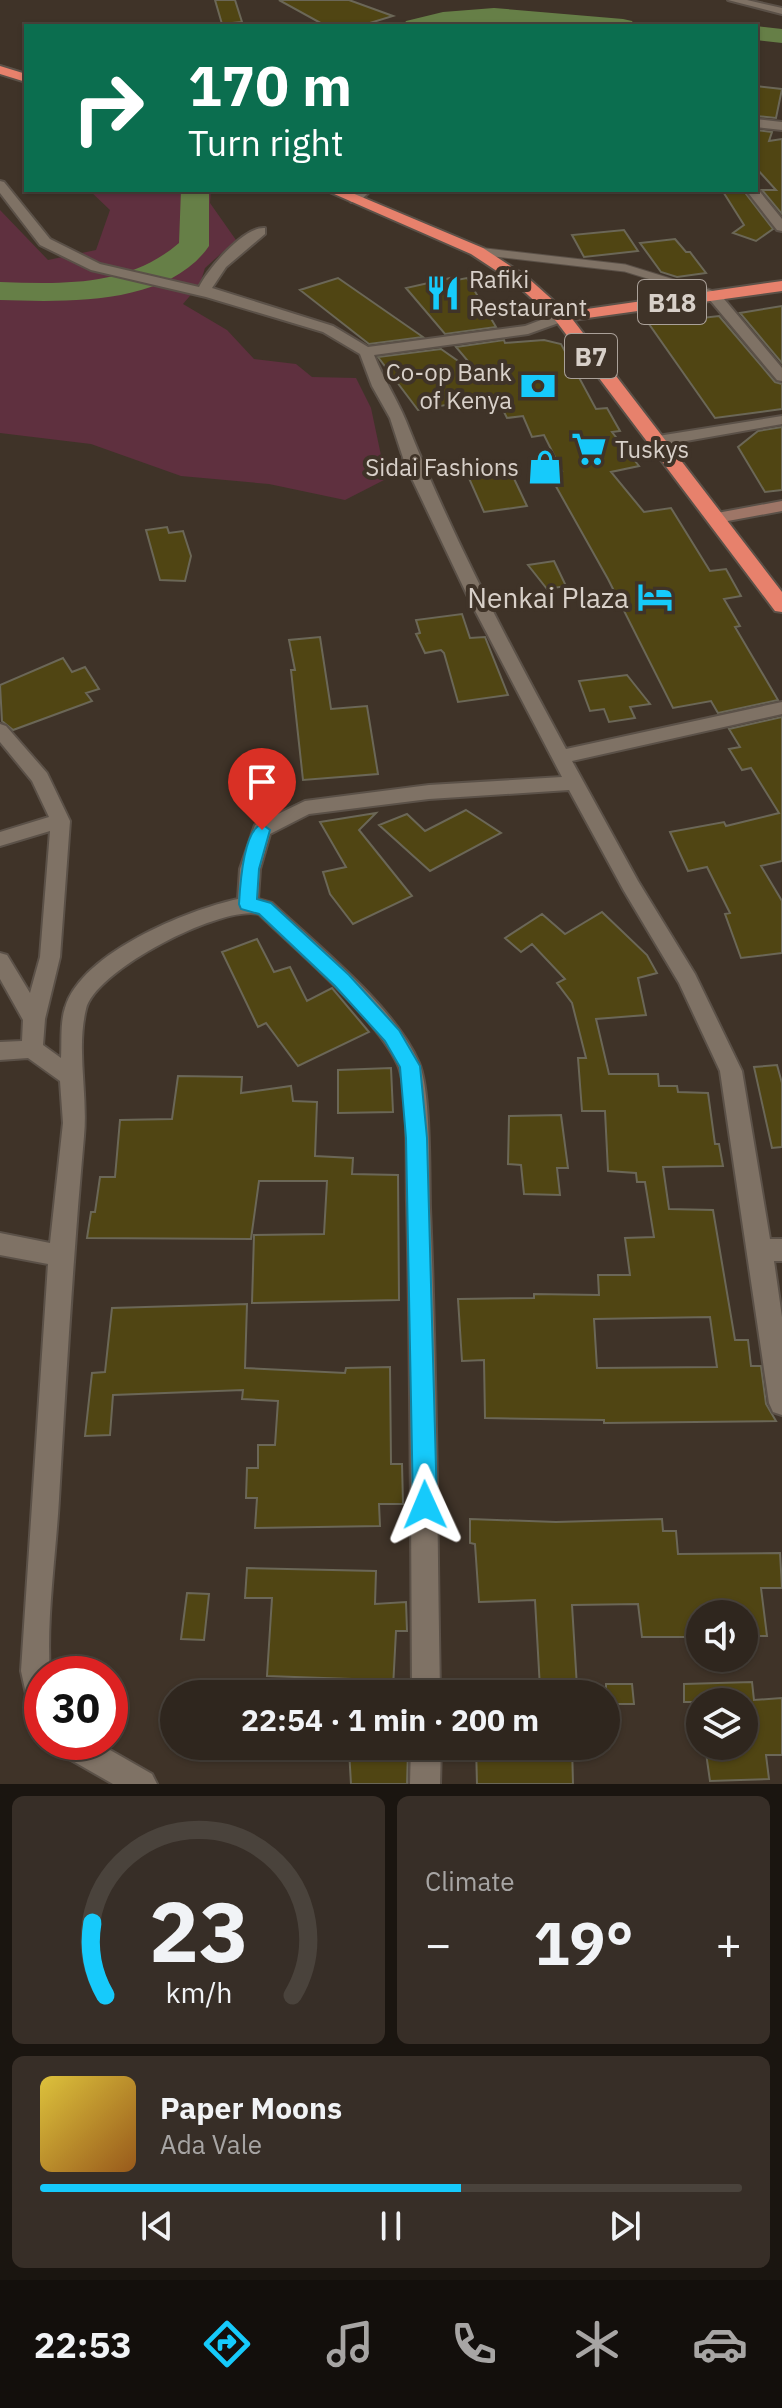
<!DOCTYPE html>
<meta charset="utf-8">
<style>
:root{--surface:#2f261e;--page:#372e27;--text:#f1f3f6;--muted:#a7a5a4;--line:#4a433c;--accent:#16cafb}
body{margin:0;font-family:"IBM Plex Sans",sans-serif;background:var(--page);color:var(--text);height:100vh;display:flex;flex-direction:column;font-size:30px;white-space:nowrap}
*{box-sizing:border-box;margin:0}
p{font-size:26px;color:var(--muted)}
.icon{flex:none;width:44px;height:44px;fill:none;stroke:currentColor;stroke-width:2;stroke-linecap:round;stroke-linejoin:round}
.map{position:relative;height:1784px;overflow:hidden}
.side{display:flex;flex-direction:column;gap:12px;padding:12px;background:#1a1510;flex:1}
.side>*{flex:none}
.banner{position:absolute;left:24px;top:24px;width:734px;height:168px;border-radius:0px;box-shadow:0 2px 6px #0004,0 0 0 2px var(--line);background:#0b6e4f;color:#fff;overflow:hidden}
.tools{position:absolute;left:686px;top:1600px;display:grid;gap:16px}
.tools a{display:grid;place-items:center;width:72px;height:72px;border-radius:50%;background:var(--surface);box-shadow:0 2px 6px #0004,0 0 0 2px var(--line);font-size:40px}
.speed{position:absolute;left:24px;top:1656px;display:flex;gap:16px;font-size:40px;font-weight:700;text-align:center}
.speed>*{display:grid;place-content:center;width:104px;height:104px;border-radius:50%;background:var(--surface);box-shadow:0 2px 6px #0004,0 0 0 2px var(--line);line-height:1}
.speed .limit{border:12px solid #d22;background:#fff;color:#111}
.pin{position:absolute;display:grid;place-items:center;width:68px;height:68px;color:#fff;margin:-82px -34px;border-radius:50% 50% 50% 0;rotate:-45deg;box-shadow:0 0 8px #0007}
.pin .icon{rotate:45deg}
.me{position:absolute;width:88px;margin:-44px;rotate:359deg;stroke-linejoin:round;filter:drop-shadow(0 0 6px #0008)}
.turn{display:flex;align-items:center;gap:28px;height:168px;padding:0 32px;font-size:36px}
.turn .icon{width:104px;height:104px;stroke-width:2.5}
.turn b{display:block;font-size:56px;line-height:68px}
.big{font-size:60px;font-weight:800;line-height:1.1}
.side .tile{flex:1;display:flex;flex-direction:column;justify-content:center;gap:12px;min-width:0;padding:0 28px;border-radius:12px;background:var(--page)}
.side .dial{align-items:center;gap:0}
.dial svg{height:208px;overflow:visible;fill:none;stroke:var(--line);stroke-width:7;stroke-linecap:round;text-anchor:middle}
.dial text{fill:var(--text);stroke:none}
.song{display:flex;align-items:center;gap:24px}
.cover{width:96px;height:96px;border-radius:12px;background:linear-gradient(135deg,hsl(50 70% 55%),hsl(30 70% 35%))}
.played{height:8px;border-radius:4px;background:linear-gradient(90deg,var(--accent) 60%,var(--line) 60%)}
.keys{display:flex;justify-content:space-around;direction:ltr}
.heat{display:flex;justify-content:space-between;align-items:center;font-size:44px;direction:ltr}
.side .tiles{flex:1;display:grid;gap:12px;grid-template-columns:1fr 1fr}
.tile:last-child{grid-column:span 2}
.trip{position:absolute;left:160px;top:1680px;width:460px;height:80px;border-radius:40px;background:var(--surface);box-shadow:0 2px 6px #0004,0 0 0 2px var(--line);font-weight:800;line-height:80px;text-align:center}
.tabs{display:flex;height:128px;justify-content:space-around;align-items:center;background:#130f0c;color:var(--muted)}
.tabs .icon{width:56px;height:56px}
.tabs .selected{color:var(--accent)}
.tabs b{font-size:36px;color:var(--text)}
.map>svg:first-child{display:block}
</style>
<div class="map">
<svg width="782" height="1784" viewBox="0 0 782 1784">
<rect width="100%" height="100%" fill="#3f3328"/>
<path fill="#5f303f" d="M89,190H211L210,203L236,240L205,268L200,284L183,304L227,330L254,359L296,364L312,377L356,378L371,408L386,479L345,500L269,484L181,476L91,444L0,433V210L48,260L96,250L110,210Z"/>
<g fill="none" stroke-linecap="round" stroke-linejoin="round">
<path fill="#667f47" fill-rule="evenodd" d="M494,8L623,19L632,21L635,26L494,23L403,26L406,21L443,12Z
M754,26H756L782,29V43L756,40Z
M181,190H209V246C168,306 64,302 0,300V282C64,284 128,287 179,243Z"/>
</g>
<path fill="#504513" stroke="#6b6757" stroke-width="2" fill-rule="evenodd" d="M215,0H235L242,22L222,24Z
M279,0H349L393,16L360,26H326Z
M756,86L782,89L776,118L756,116Z
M756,130L772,132L769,141L782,139V214L762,190H776L756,168Z
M722,190H743L773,229L756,241L733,233L744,225Z
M624,230L638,251L584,257L572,235Z
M675,239L686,252H690L706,273L677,277L661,272L640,243Z
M455,277L457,280L467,278L496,327L445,334L406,288Z
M338,278L423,337L369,344L300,290Z
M782,306V363L740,313Z
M719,316L775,382L782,384V409L715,418L649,324Z
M504,340L505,343L544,340L561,344L596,409L607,408L620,431L612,432L639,466L611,472L644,512L671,508L710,571L726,569L741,596L724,599L740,626L735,627L778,700L718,713L711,701L673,708L608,579L549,474L562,471L544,435L532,437L523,416L507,418L496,396L418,410L378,357L441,349L471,370L473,367L456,347Z
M782,427V490L765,492L738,447L758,431Z
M509,468L527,506L484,512L468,476Z
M167,527L169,533L183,531L191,556L185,581L160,580L146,530Z
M554,561L566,586L547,589L528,565Z
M462,614L470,638L485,637L508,695L458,702L444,653L441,650L425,653L416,634L420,633L416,620Z
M320,637L331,709L367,706L378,774L303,780L291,670H295L289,640Z
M63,658L72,672L85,667L99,689L86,693L92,701L13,730L2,721L0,685Z
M627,675L650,704L630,707L635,718L609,722L604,709L590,711L579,681Z
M782,717V861L761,866L782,901V953L741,958L725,914L730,913L707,867L688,871L670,832L724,822L726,826L779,813L751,768L742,770L729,749L740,747L729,729Z
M466,810L501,833L430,871L379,825L407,814L425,831Z
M376,813L359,830L412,896L353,924L330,894L323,872L346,867L320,822Z
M602,912L647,955L657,973L638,978L646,1015L596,1019L609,1074H658L659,1086H677L678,1092L708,1093L715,1144H719L723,1166L663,1167L669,1209L713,1210L735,1340H748L751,1366H761L766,1404L776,1421L604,1423V1420L485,1418L484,1360L462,1361L458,1299L534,1298V1294L599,1295L598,1275H630L625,1238L654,1237L645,1182H637L636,1173L608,1171L605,1111H582L578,1058H586L572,1003L557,983L565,979L532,944L521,952L505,938L542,914L565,934ZM710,1317L717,1367L597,1368L594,1319Z
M257,939L274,972L290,967L307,1001L332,988L369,1032L298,1066L266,1023L258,1027L222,952Z
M777,1065L782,1083V1147L772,1148L754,1067Z
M391,1068L393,1112L338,1113V1070Z
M178,1076L242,1077L241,1093L291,1086L293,1101L317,1102L315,1156L353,1158L352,1174L398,1175L399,1300L252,1303L254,1235L324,1234L327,1181H259L251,1239L87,1238L91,1212H95L100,1177H115L120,1120L172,1119Z
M561,1115L568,1168H557L560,1195L524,1194L521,1165L508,1164L509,1116Z
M247,1304L245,1368L345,1373L346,1368L390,1367L391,1464H402L403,1504H379L380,1526L255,1528L257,1498H246L247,1468H258V1445H275L278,1401L242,1399L243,1390L113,1395L110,1435L85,1436L92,1373L105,1372L112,1308Z
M470,1519L556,1522L662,1519L663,1531H676L678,1554L780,1553L782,1588H761L767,1636H744V1614H700V1637H642L638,1604L572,1605L577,1687L540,1688L535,1600L479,1602L475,1544L470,1543Z
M247,1568L376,1571L375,1604L406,1602L407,1631H396L393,1688L350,1686L351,1679L267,1676L272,1598H245Z
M187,1593L209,1594L204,1640L181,1639Z
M752,1682L754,1700L782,1698V1755H766L769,1779L710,1781L705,1746H744V1702H684V1684Z
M606,1684H632L634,1704H606Z
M476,1746H572L573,1784H477Z
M349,1750L408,1752L407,1784H351Z"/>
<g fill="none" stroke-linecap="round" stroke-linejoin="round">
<g stroke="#5b5148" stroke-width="9">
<path id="lane-far1" d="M477,251L625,268L693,289"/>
</g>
<g stroke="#5b5148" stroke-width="12">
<path id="lane" d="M687,287L714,296"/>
</g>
<g stroke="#5b5148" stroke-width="4">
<path id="street" d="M728,0H747L782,8V14Z
M756,119L782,122V130L756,127Z
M0,181L4,182L50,239L100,264L199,287C208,269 244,226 265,228V234L226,267L212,288L333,326L368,347L525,326L557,314H567V320L528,334L374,355C383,378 397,399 406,421C451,535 508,642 566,749L782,702V714L572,761L638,881L695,974L742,1071L770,1239H782V1261H774L782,1317V1415L773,1412L769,1403L720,1071L679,983L624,891L569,790L429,799L309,814L270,834L260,869L258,899L272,903C317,945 395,1007 419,1063C431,1091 429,1174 430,1208C437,1370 437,1532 440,1694H412C411,1531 411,1367 407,1203C406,1173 409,1089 398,1065C377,1018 297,951 259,914C221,905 95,970 86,1009C76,1050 88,1095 84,1136C73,1257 66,1378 59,1499C56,1554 46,1619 50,1674H42V1725L32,1721L21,1671L48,1264L0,1255V1233L50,1243L63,1123L60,1081L28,1058L0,1060V1042L22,1041L23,1020L0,979V953L7,955L30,993L40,957L50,831L0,846V832L49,817L32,781L0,742V724L6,726L47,773L70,821L60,957L45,1019L43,1045L61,1058C62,1043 60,1023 65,1008C81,953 187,910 238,899L240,869L255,825L305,801L429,785L562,777L469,599L405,464L390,418L372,386L360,354L323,332L206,297L91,270L40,245L0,193Z
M756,187L782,219V231L777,230L746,190H756Z
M358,190H371L359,202H351L349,199Z
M714,292L719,293L782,368V381L777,380L709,299V293Z
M782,416V424L658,446L650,441L658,436Z
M52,1742H96L152,1774L157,1784H113L57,1752Z
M411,1746H441L440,1784H410Z"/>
</g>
<g stroke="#5b5148" stroke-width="4">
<path id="secondary" d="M782,501V511L717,523L709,518L717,513Z"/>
</g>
<g stroke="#5b5148" stroke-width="4">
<path id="highway" d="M0,66L26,74V82L0,74Z
M325,190H345L483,248L527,277L566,312L782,281V291L573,320L782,592V612L775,611L556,321L515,283L471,254Z"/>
</g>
<use href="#lane-far1" stroke="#7f7265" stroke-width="7"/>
<use href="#lane" stroke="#7f7265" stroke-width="9"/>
<use href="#street" fill="#7f7265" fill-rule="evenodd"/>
<use href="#secondary" fill="#9e7667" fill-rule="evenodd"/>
<use href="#highway" fill="#e7816c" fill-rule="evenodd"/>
</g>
<path fill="#16cafb" stroke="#0e83a3" stroke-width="2" d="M262,824L270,830L259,869L257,899L271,903L349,975L399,1030L420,1066L427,1138L437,1505L434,1514L425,1517L417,1514L413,1505L406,1138L400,1067L385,1041L335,986L259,914L241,909L239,904C240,886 243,830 262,824Z"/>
<defs>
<g id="restaurant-bare" transform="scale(2.76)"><path d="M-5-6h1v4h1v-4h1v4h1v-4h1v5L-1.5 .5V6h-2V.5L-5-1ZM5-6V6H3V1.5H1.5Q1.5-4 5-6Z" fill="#16cafb" stroke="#3f3328" stroke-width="2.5" paint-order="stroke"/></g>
<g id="bank-bare" transform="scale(2.76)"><path d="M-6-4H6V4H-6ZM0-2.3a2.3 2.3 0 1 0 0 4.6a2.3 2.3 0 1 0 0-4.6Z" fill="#16cafb" stroke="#3f3328" stroke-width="2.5" paint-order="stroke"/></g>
<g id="supermarket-bare" transform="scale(2.76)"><path d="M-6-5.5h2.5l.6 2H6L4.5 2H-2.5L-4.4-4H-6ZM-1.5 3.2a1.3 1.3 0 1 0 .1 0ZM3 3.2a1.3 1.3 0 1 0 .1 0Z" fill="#16cafb" stroke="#3f3328" stroke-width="2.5" paint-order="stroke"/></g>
<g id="shop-bare" transform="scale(2.76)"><path d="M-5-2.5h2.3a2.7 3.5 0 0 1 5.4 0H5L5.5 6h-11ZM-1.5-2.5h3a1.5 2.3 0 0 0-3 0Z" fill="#16cafb" stroke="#3f3328" stroke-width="2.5" paint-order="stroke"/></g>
<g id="hotel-bare" transform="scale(2.76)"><path d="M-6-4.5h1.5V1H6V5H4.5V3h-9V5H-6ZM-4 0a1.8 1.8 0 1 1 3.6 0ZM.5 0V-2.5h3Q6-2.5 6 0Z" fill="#16cafb" stroke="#3f3328" stroke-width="2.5" paint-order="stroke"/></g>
</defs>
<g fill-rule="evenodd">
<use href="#restaurant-bare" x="443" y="293"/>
<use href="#bank-bare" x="538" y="386"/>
<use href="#supermarket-bare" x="589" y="449"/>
<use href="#shop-bare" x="545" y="467"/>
<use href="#hotel-bare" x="655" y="597"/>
</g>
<g text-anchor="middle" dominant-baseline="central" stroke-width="8" stroke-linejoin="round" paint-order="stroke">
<g font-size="24" fill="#d8d0c9" stroke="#3f3328" text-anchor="start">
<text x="469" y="279">Rafiki<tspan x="469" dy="28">Restaurant</tspan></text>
<text x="512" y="372" text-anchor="end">Co-op Bank<tspan x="512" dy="28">of Kenya</tspan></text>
<text x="615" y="449">Tuskys</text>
<text x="519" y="467" text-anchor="end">Sidai Fashions</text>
</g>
<g fill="#3f3328" stroke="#aaa199" stroke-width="2">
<rect x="638" y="280" width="68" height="44" rx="6"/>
<rect x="565" y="334" width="52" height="44" rx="6"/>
</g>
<g font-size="26" font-weight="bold" fill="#d8d0c9">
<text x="672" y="302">B18</text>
<text x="591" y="356">B7</text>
</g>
<g font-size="28" fill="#d8d0c9" stroke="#3f3328" text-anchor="end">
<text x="629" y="597">Nenkai Plaza</text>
</g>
</g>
</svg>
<div class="tools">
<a><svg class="icon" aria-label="sound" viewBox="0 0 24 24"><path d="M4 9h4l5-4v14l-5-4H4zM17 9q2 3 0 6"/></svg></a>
<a><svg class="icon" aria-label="layers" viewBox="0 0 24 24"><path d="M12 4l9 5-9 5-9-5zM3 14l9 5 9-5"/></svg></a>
</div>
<div class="speed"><div class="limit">30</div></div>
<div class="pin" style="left:262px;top:830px;background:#d93025"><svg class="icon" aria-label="arrive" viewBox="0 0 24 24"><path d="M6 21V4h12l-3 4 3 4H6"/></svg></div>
<svg class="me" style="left:425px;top:1505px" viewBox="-20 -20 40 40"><path d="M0-17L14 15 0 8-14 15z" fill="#16cafb" stroke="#fff" stroke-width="4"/></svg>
<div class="trip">22:54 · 1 min · 200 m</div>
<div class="banner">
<div class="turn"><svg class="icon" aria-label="right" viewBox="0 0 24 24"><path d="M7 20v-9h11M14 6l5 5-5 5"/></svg><div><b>170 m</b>Turn right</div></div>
</div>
</div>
<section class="side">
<div class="tiles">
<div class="tile dial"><svg viewBox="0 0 100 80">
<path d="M14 69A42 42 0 1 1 86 69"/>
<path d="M14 69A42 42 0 0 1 9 41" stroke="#16cafb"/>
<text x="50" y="56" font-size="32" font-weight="700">23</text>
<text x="50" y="72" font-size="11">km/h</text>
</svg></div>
<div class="tile"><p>Climate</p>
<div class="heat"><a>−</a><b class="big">19°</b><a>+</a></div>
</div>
<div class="tile">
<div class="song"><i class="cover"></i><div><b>Paper Moons</b><p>Ada Vale</p></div></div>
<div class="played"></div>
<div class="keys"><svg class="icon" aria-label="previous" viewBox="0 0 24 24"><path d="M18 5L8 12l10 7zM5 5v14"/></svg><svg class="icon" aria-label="pause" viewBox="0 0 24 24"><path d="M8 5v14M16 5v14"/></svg><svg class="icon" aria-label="next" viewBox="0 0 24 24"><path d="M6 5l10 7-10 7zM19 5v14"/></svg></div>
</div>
</div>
</section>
<nav class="tabs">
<b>22:53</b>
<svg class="icon selected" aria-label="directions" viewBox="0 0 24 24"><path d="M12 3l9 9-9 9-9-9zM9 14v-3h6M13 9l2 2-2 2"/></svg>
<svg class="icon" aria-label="music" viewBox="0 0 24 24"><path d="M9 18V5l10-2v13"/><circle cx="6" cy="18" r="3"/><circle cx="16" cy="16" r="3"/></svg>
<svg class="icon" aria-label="phone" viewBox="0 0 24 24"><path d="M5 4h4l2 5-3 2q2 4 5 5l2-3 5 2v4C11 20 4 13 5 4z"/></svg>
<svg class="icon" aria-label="climate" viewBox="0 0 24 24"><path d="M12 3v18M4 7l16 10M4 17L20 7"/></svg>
<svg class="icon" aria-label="car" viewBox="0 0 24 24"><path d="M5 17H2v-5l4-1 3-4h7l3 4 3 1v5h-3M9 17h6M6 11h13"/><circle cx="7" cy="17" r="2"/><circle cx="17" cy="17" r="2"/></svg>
</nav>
